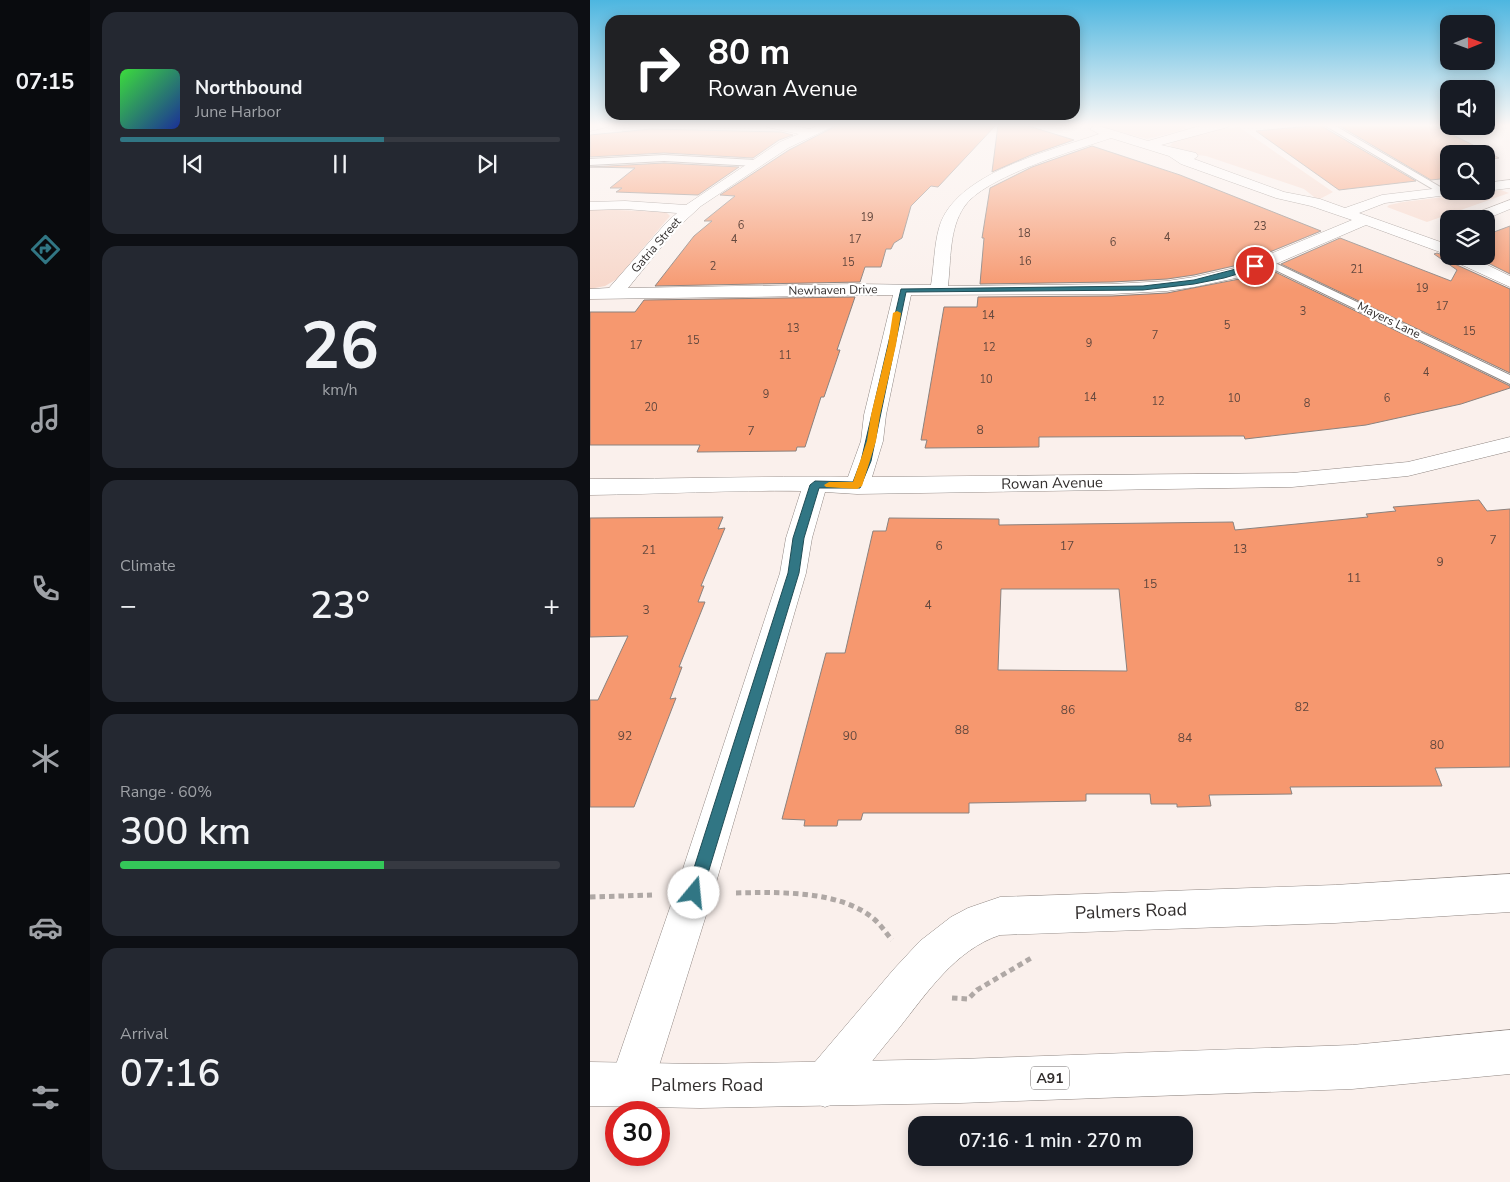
<!DOCTYPE html>
<meta charset="utf-8">
<style>
:root{--surface:#171b24;--page:#242831;--text:#f1f3f6;--muted:#9ea1a6;--line:#363941;--accent:#317684}
body{margin:0;font-family:"Nunito Sans",sans-serif;background:var(--page);color:var(--text);height:100vh;display:flex;flex-direction:column;font-size:19px;white-space:nowrap}
*{box-sizing:border-box;margin:0}
p{font-size:16px;color:var(--muted)}
.icon{flex:none;width:28px;height:28px;fill:none;stroke:currentColor;stroke-width:2;stroke-linecap:round;stroke-linejoin:round}
.map{position:relative;flex:1;overflow:hidden}
.drawer{display:flex;flex-direction:column;gap:12px;padding:12px;background:#0d0f14;width:500px}
.drawer>*{flex:none}
.top-card{position:absolute;left:15px;top:15px;width:475px;height:105px;border-radius:15px;box-shadow:0 2px 12px #0003;background:#202124;color:#fff;overflow:hidden}
.needle{width:32px;rotate:89deg}
.fabs{position:absolute;left:850px;top:15px;display:grid;gap:10px}
.fabs a{display:grid;place-items:center;width:55px;height:55px;border-radius:10px;background:var(--surface);box-shadow:0 2px 12px #0003;font-size:25px}
.speed{position:absolute;left:15px;top:1101px;display:flex;gap:10px;font-size:25px;font-weight:700;text-align:center}
.speed>*{display:grid;place-content:center;width:65px;height:65px;border-radius:50%;background:var(--surface);box-shadow:0 2px 12px #0003;line-height:1}
.speed .limit{border:8px solid #d22;background:#fff;color:#111}
.pin{position:absolute;display:grid;place-items:center;width:42px;height:42px;color:#fff;margin:-21px;border:2px solid #fff;border-radius:50%;box-shadow:0 1px 5px #0007}
.me{position:absolute;width:55px;margin:-28px;rotate:17deg;stroke-linejoin:round;filter:drop-shadow(0 0 4px #0008)}
.turn{display:flex;align-items:center;gap:18px;height:105px;padding:0 20px;font-size:22px}
.turn .icon{width:65px;height:65px;stroke-width:2.5}
.turn b{display:block;font-size:35px;line-height:42px}
.big{font-size:38px;font-weight:600;line-height:1.1}
.drawer .tile{flex:1;display:flex;flex-direction:column;justify-content:center;gap:8px;min-width:0;padding:0 18px;border-radius:15px;background:var(--page)}
.drawer .dial{align-items:center;gap:0}
.dial b{font-size:65px;line-height:1}
.song{display:flex;align-items:center;gap:15px}
.cover{width:60px;height:60px;border-radius:8px;background:linear-gradient(135deg,hsl(120 70% 55%),hsl(230 70% 35%))}
.played{height:5px;border-radius:2px;background:linear-gradient(90deg,var(--accent) 60%,var(--line) 60%)}
.keys{display:flex;justify-content:space-around;direction:ltr}
.heat{display:flex;justify-content:space-between;align-items:center;font-size:28px;direction:ltr}
.charge{height:8px;border-radius:4px;background:linear-gradient(90deg,#34c759 60%,var(--line) 0)}
.trip{position:absolute;left:318px;top:1116px;width:285px;height:50px;border-radius:15px;background:var(--surface);box-shadow:0 2px 12px #0003;font-weight:600;line-height:50px;text-align:center}
main{display:flex;flex:1;min-height:0}
.menu{display:flex;flex-direction:column;width:90px;justify-content:space-around;align-items:center;background:#090b0e;color:var(--muted)}
.menu .icon{width:35px;height:35px}
.menu .selected{color:var(--accent)}
.menu b{font-size:22px;color:var(--text)}
.map>svg:first-child{display:block}
</style>
<main>
<nav class="menu">
<b>07:15</b>
<svg class="icon selected" aria-label="directions" viewBox="0 0 24 24"><path d="M12 3l9 9-9 9-9-9zM9 14v-3h6M13 9l2 2-2 2"/></svg>
<svg class="icon" aria-label="music" viewBox="0 0 24 24"><path d="M9 18V5l10-2v13"/><circle cx="6" cy="18" r="3"/><circle cx="16" cy="16" r="3"/></svg>
<svg class="icon" aria-label="phone" viewBox="0 0 24 24"><path d="M5 4h4l2 5-3 2q2 4 5 5l2-3 5 2v4C11 20 4 13 5 4z"/></svg>
<svg class="icon" aria-label="climate" viewBox="0 0 24 24"><path d="M12 3v18M4 7l16 10M4 17L20 7"/></svg>
<svg class="icon" aria-label="car" viewBox="0 0 24 24"><path d="M5 17H2v-5l4-1 3-4h7l3 4 3 1v5h-3M9 17h6M6 11h13"/><circle cx="7" cy="17" r="2"/><circle cx="17" cy="17" r="2"/></svg>
<svg class="icon" aria-label="filters" viewBox="0 0 24 24"><path d="M4 7h16M4 17h16"/><circle cx="9" cy="7" r="2"/><circle cx="15" cy="17" r="2"/></svg>
</nav>
<section class="drawer">
<div class="tile">
<div class="song"><i class="cover"></i><div><b>Northbound</b><p>June Harbor</p></div></div>
<div class="played"></div>
<div class="keys"><svg class="icon" aria-label="previous" viewBox="0 0 24 24"><path d="M18 5L8 12l10 7zM5 5v14"/></svg><svg class="icon" aria-label="pause" viewBox="0 0 24 24"><path d="M8 5v14M16 5v14"/></svg><svg class="icon" aria-label="next" viewBox="0 0 24 24"><path d="M6 5l10 7-10 7zM19 5v14"/></svg></div>
</div>
<div class="tile dial"><b>26</b><p>km/h</p></div>
<div class="tile"><p>Climate</p>
<div class="heat"><a>−</a><b class="big">23°</b><a>+</a></div>
</div>
<div class="tile"><p>Range · 60%</p><b class="big">300 km</b><div class="charge"></div></div>
<div class="tile"><p>Arrival</p><b class="big">07:16</b></div>
</section>
<div class="map">
<svg width="920" height="1182" viewBox="0 0 920 1182">
<rect width="100%" height="100%" fill="#faf0ec"/>
<path fill="#f7d7ca" d="M504,125H595L596,126L589,131L557,139Z
M649,127L743,192L728,200L714,189L616,156L600,154L580,146C585,135 635,128 649,127Z
M911,190L919,193L837,222L797,207L799,205L813,202Z
M0,209L76,212L80,216L27,279L15,286L0,289Z"/>
<path fill="#f6986f" stroke="#8b827e" fill-rule="evenodd" d="M248,125H406L348,187L341,186L321,206L312,238L304,243L301,249H296L291,267H275L270,282L65,286L104,236L122,221H114L145,196L130,195L199,150Z
M408,125H435L484,140L441,155L402,172Z
M732,125L733,127L826,181L749,190L666,131Z
M748,125H843L909,158L896,160V154H859V178L841,180Z
M61,129L191,132L203,135L189,140L163,158L74,153L0,157V135Z
M502,146L590,175L731,231L648,265L604,275L577,279L522,282L390,284L394,238H392L400,188L442,167Z
M74,163L149,167L108,195L26,192L32,188H20L45,168L0,167Z
M920,226V274L884,256H896V235Z
M750,238L861,281L867,270L844,254L847,253L856,256L858,261L920,289V373L691,264Z
M679,269L920,386V388L871,404L776,425L655,439L654,436H642L449,437V447L335,448L337,440H331L354,307H387L388,297L522,296L577,293L660,277Z
M265,297L247,350H250L234,397H231L215,447H207L206,451L107,452L110,445H0V312H45L54,300Z
M889,500L897,511L920,509V767L845,768L852,786L700,787L702,794L619,795L621,806L587,807V804H561L560,794H496V801L379,803V813H273L271,820H248L247,826H214L215,820L192,819L236,653H255L283,531H296L299,518L409,519V525L643,522L645,530L778,517L776,514L806,511L803,507ZM411,589H529L537,671L408,670Z
M133,517L128,529L135,528L111,586H114L108,602H115L89,667H92L80,699L86,698L44,807H0V700H8L38,636L0,637V518Z"/>
<g fill="none" stroke-linecap="round" stroke-linejoin="round">
<g stroke="#908783" stroke-width="2">
<path id="lane" d="M734,125H744L859,192L857,194H851Z
M74,155L165,160L169,163L165,166L74,161L0,165V159Z
M677,259L920,375V384L673,264L671,262L673,260Z"/>
</g>
<g stroke="#908783" stroke-width="1">
<path id="street" d="M0,125H20L18,127L0,131Z
M175,125H200L220,129L229,125H246L198,148L111,206L86,229L38,288L265,284L341,285C344,267 344,246 349,228C364,173 461,151 509,134L500,129L506,125L558,141L613,125H640L638,127L571,145L606,153L608,156L604,159L694,192L730,199L755,208L792,195L859,187V191H867L865,194L795,203L769,213L859,245V256H879L920,276V287L859,259L858,255L776,225L660,275L604,287L577,291L522,294L321,295L296,415L293,441L282,477L702,473L818,462L920,437V451L818,476L702,487L267,494L235,492L222,538L216,573L123,893L63,1085L57,1101L41,1107L25,1101L19,1085L85,893L190,573L196,538L211,491C141,490 70,494 0,495V479C86,479 172,476 258,477L271,441L274,415L303,295L0,299V289L19,288L76,223L87,213L35,209L0,210V202L35,201L96,205L190,142L209,134L177,127ZM521,138L579,156L591,164L686,198L721,206L762,220L649,267L604,277L577,281L522,284L358,286C361,260 359,229 374,207C393,177 486,150 521,138Z
M920,180V188L896,191V183Z
M920,200V209L896,219H876L878,216Z
M920,874V912L745,923L410,935C365,950 337,993 309,1028C289,1052 270,1076 251,1101L235,1107L219,1101L213,1085L219,1069L304,969L330,941L361,917L378,908L410,897L745,885Z"/>
</g>
<g stroke="#908783" stroke-width="1">
<path id="highway" d="M920,1030V1074L762,1089L370,1103L110,1108L0,1106V1062L110,1064L370,1059L762,1045Z"/>
</g>
<path stroke="#afa8a5" stroke-width="5" stroke-dasharray="5.5 4" stroke-linecap="butt" d="M146,893C188,892 250,890 284,919C291,925 296,933 302,940
M0,897L62,895
M362,998L378,999L387,990L443,957"/>
<use href="#lane" fill="#fff" fill-rule="evenodd"/>
<use href="#street" fill="#fff" fill-rule="evenodd"/>
<use href="#highway" fill="#fff" fill-rule="evenodd"/>
</g>
<linearGradient id="sky" x2="0" y2="1"><stop stop-color="#4db6e0"/><stop offset="0.43" stop-color="#fdf8f6"/><stop offset="1" stop-color="#fdf8f6" stop-opacity="0"/></linearGradient>
<rect width="920" height="291" fill="url(#sky)"/>
<path fill="#317684" stroke="#204d56" d="M665,264L668,265V268L634,278L604,284L553,290L316,292L281,461L270,488H229L214,538L209,573L112,893L110,899L104,901L99,899L96,893L198,573L203,538L220,485L225,481L263,482L271,461L311,289L553,286L604,280Z"/>
<path fill="#f59e0b" d="M307,311L311,313L306,345L290,415L286,441L272,486L267,489L236,487L234,485L239,482H263L277,441L281,415L298,345L303,313Z"/>
<g text-anchor="middle" dominant-baseline="central" stroke-width="4.5" stroke-linejoin="round" paint-order="stroke">
<g font-size="11" fill="#63483e">
<text x="277" y="217">19</text>
<text x="151" y="225">6</text>
<text x="670" y="226">23</text>
<text x="434" y="233">18</text>
<text x="577" y="237">4</text>
<text x="144" y="239">4</text>
<text x="265" y="239">17</text>
<text x="523" y="242">6</text>
<text x="435" y="261">16</text>
<text x="258" y="262">15</text>
<text x="123" y="266">2</text>
<text x="767" y="269">21</text>
<text x="832" y="288">19</text>
<text x="852" y="306">17</text>
<text x="713" y="311">3</text>
<text x="398" y="315">14</text>
<text x="637" y="325">5</text>
<text x="203" y="328">13</text>
<text x="879" y="331">15</text>
<text x="565" y="335">7</text>
<text x="103" y="340">15</text>
<text x="499" y="343">9</text>
<text x="46" y="345">17</text>
<text x="399" y="347">12</text>
<text x="195" y="355">11</text>
<text x="836" y="372">4</text>
<text x="396" y="379">10</text>
<text x="176" y="394">9</text>
<text x="500" y="397">14</text>
<text x="644" y="398">10</text>
<text x="797" y="398">6</text>
<text x="568" y="401">12</text>
<text x="717" y="403">8</text>
<text x="61" y="407">20</text>
</g>
<g font-size="12" fill="#322e2d" stroke="#fff">
<text transform="translate(66 245) rotate(-49)">Gatria Street</text>
<text transform="translate(243 290) rotate(-1)">Newhaven Drive</text>
<text transform="translate(799 320) rotate(26)">Mayers Lane</text>
</g>
<g font-size="12" fill="#63483e">
<text x="390" y="430">8</text>
<text x="161" y="431">7</text>
<text x="903" y="540">7</text>
<text x="349" y="546">6</text>
<text x="477" y="546">17</text>
<text x="650" y="549">13</text>
<text x="59" y="550">21</text>
<text x="850" y="562">9</text>
<text x="764" y="578">11</text>
<text x="560" y="584">15</text>
<text x="338" y="605">4</text>
<text x="56" y="610">3</text>
<text x="712" y="707">82</text>
<text x="478" y="710">86</text>
<text x="372" y="730">88</text>
<text x="35" y="736">92</text>
<text x="260" y="736">90</text>
<text x="595" y="738">84</text>
<text x="847" y="745">80</text>
</g>
<rect fill="#fff" stroke="#706d6c" stroke-width="1" x="441" y="1066.5" width="38" height="23" rx="4"/>
<g font-size="14" font-weight="bold" fill="#322e2d">
<text x="460" y="1078">A91</text>
</g>
<g font-size="15" fill="#322e2d" stroke="#fff">
<text transform="translate(462 483) rotate(-1)">Rowan Avenue</text>
</g>
<g font-size="18" fill="#322e2d" stroke="#fff">
<text transform="translate(541 911) rotate(-2)">Palmers Road</text>
<text x="117" y="1085">Palmers Road</text>
</g>
</g>
</svg>
<div class="fabs">
<a><svg class="needle" viewBox="-14 -14 28 28"><path d="M0-13l5 13h-10z" fill="#e53935"/><path d="M0 13l5-13h-10z" fill="#9ea1a6"/></svg></a>
<a><svg class="icon" aria-label="sound" viewBox="0 0 24 24"><path d="M4 9h4l5-4v14l-5-4H4zM17 9q2 3 0 6"/></svg></a>
<a><svg class="icon" aria-label="search" viewBox="0 0 24 24"><circle cx="10" cy="10" r="6"/><path d="M15 15l6 6"/></svg></a>
<a><svg class="icon" aria-label="layers" viewBox="0 0 24 24"><path d="M12 4l9 5-9 5-9-5zM3 14l9 5 9-5"/></svg></a>
</div>
<div class="speed"><div class="limit">30</div></div>
<div class="pin" style="left:665px;top:266px;background:#d93025"><svg class="icon" aria-label="arrive" viewBox="0 0 24 24"><path d="M6 21V4h12l-3 4 3 4H6"/></svg></div>
<svg class="me" style="left:104px;top:893px" viewBox="-20 -20 40 40"><circle r="19" fill="#fff"/><path d="M0-13L10 11 0 6-10 11z" fill="#317684"/></svg>
<div class="trip">07:16 · 1 min · 270 m</div>
<div class="top-card">
<div class="turn"><svg class="icon" aria-label="right" viewBox="0 0 24 24"><path d="M7 20v-9h11M14 6l5 5-5 5"/></svg><div><b>80 m</b>Rowan Avenue</div></div>
</div>
</div>
</main>
